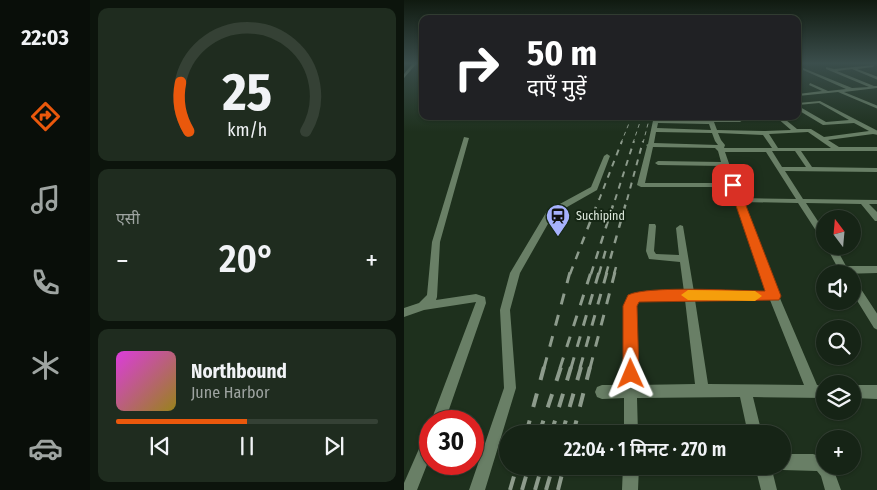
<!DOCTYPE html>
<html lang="hi">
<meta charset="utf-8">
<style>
:root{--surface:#162416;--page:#1f2c1f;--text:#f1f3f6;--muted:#9ea4a1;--line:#354135;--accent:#ea580c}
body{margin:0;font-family:"Fira Sans Condensed","Noto Sans Devanagari",sans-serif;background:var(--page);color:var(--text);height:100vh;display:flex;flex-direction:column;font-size:19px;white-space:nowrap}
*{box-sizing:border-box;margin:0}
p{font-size:16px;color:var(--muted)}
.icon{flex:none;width:28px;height:28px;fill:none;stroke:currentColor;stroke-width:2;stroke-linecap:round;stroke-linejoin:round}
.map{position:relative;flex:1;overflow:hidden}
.sheet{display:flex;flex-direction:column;gap:8px;padding:8px;background:#0c140c;width:314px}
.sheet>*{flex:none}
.banner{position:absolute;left:15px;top:15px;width:382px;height:105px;border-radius:10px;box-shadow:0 1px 4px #0004,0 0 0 1px var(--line);background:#202124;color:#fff;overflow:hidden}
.needle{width:32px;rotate:344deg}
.buttons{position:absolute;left:412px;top:210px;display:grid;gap:10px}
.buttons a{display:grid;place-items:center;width:45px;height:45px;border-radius:50%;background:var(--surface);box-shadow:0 1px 4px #0004,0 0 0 1px var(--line);font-size:25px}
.speed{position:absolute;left:15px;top:410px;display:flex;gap:10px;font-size:25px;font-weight:700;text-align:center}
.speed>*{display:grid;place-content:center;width:65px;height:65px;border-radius:50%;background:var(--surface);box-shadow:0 1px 4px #0004,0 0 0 1px var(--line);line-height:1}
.speed .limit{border:8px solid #d22;background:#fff;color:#111}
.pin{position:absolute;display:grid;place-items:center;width:42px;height:42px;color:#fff;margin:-21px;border-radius:10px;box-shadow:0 2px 8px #0006}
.me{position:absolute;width:55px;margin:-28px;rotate:359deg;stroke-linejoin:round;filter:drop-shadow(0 0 4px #0008)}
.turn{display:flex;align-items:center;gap:18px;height:105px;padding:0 25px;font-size:22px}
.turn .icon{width:65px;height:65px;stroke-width:2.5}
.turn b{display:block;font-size:35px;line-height:42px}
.big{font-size:38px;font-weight:600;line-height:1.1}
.sheet .card{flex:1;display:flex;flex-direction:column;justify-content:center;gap:8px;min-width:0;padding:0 18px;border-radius:10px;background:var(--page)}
.sheet .dial{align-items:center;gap:0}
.dial svg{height:130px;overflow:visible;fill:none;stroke:var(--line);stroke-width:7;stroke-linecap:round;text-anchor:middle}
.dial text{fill:var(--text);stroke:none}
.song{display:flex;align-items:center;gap:15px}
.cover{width:60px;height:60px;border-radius:8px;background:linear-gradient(135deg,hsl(300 70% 55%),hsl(50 70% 35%))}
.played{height:5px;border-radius:2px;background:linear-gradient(90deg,var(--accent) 50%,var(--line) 50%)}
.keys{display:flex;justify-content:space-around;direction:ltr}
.heat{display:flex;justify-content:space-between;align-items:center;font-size:28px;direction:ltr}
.trip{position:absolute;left:95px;top:425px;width:292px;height:50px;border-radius:25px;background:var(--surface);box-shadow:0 1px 4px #0004,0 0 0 1px var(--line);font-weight:600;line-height:50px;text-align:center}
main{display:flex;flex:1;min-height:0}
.menu{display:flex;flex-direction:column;width:90px;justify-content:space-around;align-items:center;background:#090e09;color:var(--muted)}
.menu .icon{width:35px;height:35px}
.menu .current{color:var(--accent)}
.menu b{font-size:22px;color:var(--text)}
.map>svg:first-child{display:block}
</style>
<main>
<nav class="menu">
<b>22:03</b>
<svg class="icon current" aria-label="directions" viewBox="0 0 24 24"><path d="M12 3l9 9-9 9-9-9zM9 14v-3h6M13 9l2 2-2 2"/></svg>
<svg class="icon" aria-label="music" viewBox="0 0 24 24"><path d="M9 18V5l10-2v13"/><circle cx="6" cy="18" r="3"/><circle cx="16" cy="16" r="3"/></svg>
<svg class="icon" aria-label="phone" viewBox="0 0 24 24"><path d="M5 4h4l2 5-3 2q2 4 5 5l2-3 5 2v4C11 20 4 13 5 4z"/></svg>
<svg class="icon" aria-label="climate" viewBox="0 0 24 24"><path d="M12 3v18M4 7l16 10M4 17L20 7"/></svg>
<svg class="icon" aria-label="car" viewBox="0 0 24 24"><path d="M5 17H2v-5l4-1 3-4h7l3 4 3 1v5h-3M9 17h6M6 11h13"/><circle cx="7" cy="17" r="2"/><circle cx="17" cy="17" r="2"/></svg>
</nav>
<section class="sheet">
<div class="card dial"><svg viewBox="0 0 100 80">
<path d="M14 69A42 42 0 1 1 86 69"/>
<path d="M14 69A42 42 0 0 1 9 39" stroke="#ea580c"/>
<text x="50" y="56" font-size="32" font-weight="700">25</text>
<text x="50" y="72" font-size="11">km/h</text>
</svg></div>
<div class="card"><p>एसी</p>
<div class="heat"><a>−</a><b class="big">20°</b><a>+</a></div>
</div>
<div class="card">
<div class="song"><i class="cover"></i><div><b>Northbound</b><p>June Harbor</p></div></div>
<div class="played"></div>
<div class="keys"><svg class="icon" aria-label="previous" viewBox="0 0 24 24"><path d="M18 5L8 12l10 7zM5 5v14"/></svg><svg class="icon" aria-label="pause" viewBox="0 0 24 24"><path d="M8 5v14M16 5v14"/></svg><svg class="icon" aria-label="next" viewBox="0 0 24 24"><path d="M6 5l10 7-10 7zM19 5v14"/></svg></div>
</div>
</section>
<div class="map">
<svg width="474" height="490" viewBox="0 0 474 490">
<rect width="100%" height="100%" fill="#1e301d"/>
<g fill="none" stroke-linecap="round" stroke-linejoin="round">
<path fill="#697f66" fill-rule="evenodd" d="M9,63H13L0,78V74Z
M394,63H407L394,65Z
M470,65L469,67L453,69L474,77V80L448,69L433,71L470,86H474V88L440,92L474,106V109L434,92L394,96V94L418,91L405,85L406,83L424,91L442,89L399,70V68L448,88L465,87L422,69V67L430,69Z
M416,101L474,131V135L469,134L424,140L435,147H474V151H397L408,167L474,168V172L381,171L399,199L474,200V204H465L474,213V221H471L457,204L402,203L421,232V241L418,240L394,203L339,202L375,296L413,385L421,386V398L349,397L358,434H344L336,397L233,398L234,434H220V398L198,399L193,397L191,392L193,387L198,385H220L221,306L224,296L238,292H280L276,262L245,259L242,251L245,224H251L252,226L250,251L252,254L275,255L272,228L276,225L279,226L290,292H363L326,187H237L233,185L243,146L242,145L244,144L250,116H255V120H304L303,116H308V118H336L339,120L336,122H310L313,130L361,131L387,130L372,117L377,116L393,129H407L420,137L465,131L450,123L419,125L394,110V107H396L422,122L445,120L415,103L394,105V103ZM254,123L305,124L307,130L253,128ZM252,132L308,133L311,141L314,145L250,143ZM404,132L427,148H374L365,134ZM314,133L359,135L368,148H320L321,145L317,140ZM249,147L311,148L314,151L317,162L254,161L251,163L254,165L318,166L325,183H241ZM368,151H391L402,167H378ZM321,152H362L392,199L337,198ZM238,300H281L291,384L233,385L231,306L232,302ZM291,300H366L400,385L304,384Z
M60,137L65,138L36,242L33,297L32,300L72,294L81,297L82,303L41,421H27L72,302L20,310L0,317V308L15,303L23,295L28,242Z
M203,154L206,156L193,190L149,215L116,273L106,310L112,388L81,490H65L100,388L96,310L106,273L143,211L187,187L200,156Z
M422,246H431L442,266H474V273L437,274Z
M449,282L453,283L474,315V330L470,328L449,294Z
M449,385H474V399L449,398Z
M26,433V457L13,490H0V483L21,435Z
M379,454H409L421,458V466H429V468L437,490H421L417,476L413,471L379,470L374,467L373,466H379Z
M219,466H235L234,490H218Z
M351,466H367L373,490H357Z"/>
<path stroke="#8d9b8c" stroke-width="1" stroke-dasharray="4 4" stroke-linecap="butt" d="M177,119L179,116
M187,119L189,116
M217,143L228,116
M229,143L238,116
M239,143L246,116"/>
<path stroke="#8d9b8c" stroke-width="2" stroke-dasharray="6 6" stroke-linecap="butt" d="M195,200L218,141
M211,200L230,141
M223,200L239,141"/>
<path stroke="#8d9b8c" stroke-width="2.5" stroke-dasharray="8 8" stroke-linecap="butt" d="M166,274L195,199
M187,274L211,199
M195,274L202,249
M202,274L223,199
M210,274L212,267"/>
<path stroke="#8d9b8c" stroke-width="3" stroke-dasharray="11 11" stroke-linecap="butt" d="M140,368L166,272
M156,368L187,272
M167,368L195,272
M176,368L203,272
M186,368L211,272"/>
<path stroke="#8d9b8c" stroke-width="4" stroke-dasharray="14 14" stroke-linecap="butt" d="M122,434L140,367
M135,434L157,367
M147,434L167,367
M158,434L177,367
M169,434L186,367
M106,490L113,466
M118,490L125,466
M131,490L138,466
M142,490L149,466
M154,490L160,466"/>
</g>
<linearGradient id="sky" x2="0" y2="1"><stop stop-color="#101a10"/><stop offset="0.48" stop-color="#3b4e4c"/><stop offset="1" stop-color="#3b4e4c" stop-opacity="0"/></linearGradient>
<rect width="474" height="132" fill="url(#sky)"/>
<path fill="#ea580c" stroke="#983908" d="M329,182L334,185L377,296L375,300L235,302L233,306L235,374L233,380L227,382L221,380L219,374V306L224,295C244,285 334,291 361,291L325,185Z"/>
<path fill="#f59e0b" d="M284,290L351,291L358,296L351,301L284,300L277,295Z"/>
<defs>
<g id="station-pin" transform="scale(1.25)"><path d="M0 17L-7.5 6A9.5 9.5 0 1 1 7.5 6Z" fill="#a6b1fc" stroke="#152614"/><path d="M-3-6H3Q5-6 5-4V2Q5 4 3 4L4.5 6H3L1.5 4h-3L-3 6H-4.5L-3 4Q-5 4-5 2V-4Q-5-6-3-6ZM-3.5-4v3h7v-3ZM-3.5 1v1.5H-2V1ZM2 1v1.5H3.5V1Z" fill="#111"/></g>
</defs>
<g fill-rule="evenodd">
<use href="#station-pin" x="154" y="216"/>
</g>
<g text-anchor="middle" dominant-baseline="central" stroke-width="4" stroke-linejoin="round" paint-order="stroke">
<g font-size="12" fill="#dee9dd" stroke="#152614" text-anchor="start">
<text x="172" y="216">Suchipind</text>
</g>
</g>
</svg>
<div class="buttons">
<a><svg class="needle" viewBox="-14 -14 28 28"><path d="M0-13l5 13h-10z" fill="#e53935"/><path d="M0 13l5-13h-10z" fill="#9ea4a1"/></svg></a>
<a><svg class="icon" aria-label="sound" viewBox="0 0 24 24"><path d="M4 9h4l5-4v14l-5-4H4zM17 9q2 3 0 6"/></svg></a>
<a><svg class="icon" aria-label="search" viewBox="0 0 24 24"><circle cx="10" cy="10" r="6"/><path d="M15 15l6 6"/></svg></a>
<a><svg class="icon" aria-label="layers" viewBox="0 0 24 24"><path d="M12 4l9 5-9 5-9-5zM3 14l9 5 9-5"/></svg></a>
<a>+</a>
</div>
<div class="speed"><div class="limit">30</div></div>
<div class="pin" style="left:329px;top:185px;background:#d93025"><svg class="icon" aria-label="arrive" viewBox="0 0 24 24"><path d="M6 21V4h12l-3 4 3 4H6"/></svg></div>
<svg class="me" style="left:227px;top:374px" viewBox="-20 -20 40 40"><path d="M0-17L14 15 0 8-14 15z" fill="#ea580c" stroke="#fff" stroke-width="4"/></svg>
<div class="trip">22:04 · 1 मिनट · 270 m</div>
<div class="banner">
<div class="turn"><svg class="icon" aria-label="right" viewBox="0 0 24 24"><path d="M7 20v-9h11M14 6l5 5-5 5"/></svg><div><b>50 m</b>दाएँ मुड़ें</div></div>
</div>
</div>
</main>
